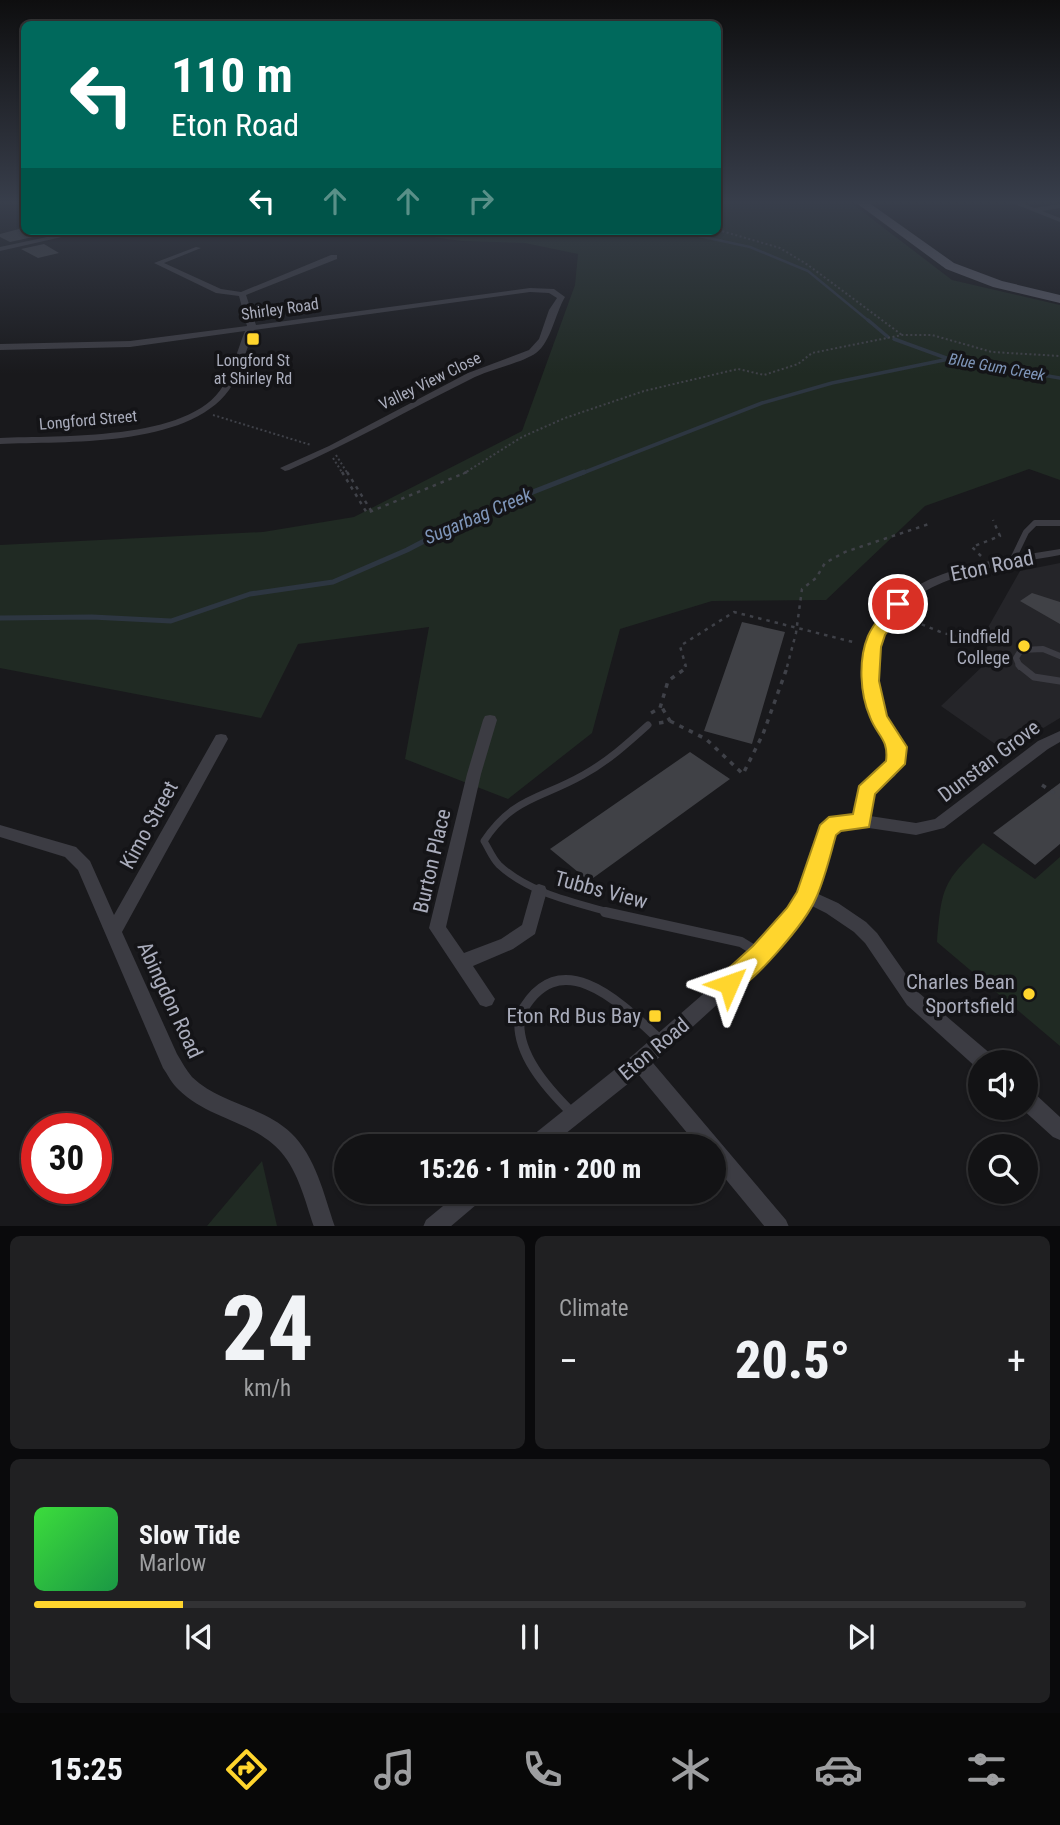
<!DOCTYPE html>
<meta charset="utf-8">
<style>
:root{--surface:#131315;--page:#202022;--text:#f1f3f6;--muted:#9d9ea0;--line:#323234;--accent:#ffd52d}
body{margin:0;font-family:"Roboto Condensed",sans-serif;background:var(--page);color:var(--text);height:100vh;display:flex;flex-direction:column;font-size:26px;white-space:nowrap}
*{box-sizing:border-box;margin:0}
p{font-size:23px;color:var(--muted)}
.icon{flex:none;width:38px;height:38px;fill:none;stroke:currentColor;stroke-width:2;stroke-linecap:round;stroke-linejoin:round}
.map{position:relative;height:1226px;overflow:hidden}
.details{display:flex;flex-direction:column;gap:10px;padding:10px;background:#0a0a0c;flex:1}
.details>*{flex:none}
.guide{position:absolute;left:21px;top:21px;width:700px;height:214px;border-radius:10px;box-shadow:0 2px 5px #0004,0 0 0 2px var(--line);background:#00695c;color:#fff;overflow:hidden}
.buttons{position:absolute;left:968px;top:1050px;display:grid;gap:14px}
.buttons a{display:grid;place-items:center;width:70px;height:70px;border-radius:50%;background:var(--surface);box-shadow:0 2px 5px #0004,0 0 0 2px var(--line);font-size:35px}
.speed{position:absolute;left:21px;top:1113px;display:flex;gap:14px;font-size:35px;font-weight:700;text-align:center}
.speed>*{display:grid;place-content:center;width:91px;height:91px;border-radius:50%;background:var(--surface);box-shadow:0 2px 5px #0004,0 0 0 2px var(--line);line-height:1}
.speed .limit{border:10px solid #d22;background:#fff;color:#111}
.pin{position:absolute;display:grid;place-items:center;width:60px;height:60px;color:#fff;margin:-30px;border:4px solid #fff;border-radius:50%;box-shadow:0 2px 7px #0007}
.me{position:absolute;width:77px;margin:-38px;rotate:47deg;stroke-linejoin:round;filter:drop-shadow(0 0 5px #0008)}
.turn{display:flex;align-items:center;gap:24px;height:147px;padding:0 35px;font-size:32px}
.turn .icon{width:91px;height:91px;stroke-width:2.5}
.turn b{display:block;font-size:49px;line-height:60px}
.lanes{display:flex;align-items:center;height:66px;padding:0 35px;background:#0003;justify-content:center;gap:35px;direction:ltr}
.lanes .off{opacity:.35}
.big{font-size:52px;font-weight:800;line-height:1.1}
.details .widget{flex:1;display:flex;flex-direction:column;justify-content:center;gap:10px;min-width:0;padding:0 24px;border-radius:10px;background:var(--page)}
.details .dial{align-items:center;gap:0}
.dial b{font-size:91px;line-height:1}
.song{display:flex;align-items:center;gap:21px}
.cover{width:84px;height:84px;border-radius:10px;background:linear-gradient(135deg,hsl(120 70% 55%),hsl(140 70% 35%))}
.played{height:7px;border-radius:4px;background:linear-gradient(90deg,var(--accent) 15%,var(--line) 15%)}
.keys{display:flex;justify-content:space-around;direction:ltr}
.heat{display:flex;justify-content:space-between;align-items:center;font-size:38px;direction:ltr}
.details .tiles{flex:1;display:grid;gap:10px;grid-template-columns:1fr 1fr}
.widget:last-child{grid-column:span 2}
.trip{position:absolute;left:334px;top:1134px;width:392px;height:70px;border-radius:35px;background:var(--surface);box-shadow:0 2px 5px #0004,0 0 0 2px var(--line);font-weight:800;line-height:70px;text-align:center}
.dock{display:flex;height:112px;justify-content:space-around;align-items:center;background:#080808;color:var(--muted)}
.dock .icon{width:49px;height:49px}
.dock .current{color:var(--accent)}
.dock b{font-size:32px;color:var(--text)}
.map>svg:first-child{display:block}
</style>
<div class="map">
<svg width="1060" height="1227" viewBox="0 0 1060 1227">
<rect width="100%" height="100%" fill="#19191c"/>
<path fill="#252529" d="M1060,563V718L1005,751L941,706L988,661L986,631L1020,571Z"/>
<path fill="#202a23" d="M718,202H850L952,280L1060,305V480L1029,469L925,506L826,600L712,601L620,629L592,733L508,799L405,759L429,627L298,644L261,718L0,668V545L263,532L354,517L522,431L575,285L578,254L525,243L462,241L409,234L353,236L321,231H718Z
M983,843L1035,879L1060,857V1046L937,942C942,885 943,883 983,843Z
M262,1161L277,1226H207Z"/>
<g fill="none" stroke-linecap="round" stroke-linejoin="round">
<path stroke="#2d3641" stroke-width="2.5" d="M676,231L750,247L808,271L870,322"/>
<path stroke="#2d3641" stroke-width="3.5" d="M868,320L888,337
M894,339L949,359L1060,378
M580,474L762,403L832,383L949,359"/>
<path stroke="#2d3641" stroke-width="5" d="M0,618L92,617L171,621L250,594L333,582L407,550L474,515L584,472"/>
</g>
<path fill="#404146" d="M19,229L33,237L10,242L0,237V234Z
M44,244L59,253L38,258L21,249Z
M1032,593L1060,602V624L1020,601Z
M742,622L785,632L752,744L704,731Z
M690,752L730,779L589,881L550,849Z
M1060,783V844L1035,865L993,833Z"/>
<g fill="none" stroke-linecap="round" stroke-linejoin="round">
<path stroke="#3f4148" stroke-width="2" stroke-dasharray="2 2.5" stroke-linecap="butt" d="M718,230L780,248L808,265L902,335
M213,415L311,445
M336,455L348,474
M333,458L343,474
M463,474L522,437L565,418L644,391L738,369L764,375L798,364L812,353L902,335H932L992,352L1060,356"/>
<path stroke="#3f4148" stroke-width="2.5" stroke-dasharray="3.5 5" stroke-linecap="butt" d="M342,472L367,513L467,472
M347,472L372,512
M981,556L972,547L1000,536L993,520
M906,618L943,633L981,642
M686,667L680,646L734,612L853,642
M787,667L796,633L802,589L816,578L825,563L845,552L929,524"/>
<path stroke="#3f4148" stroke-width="3.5" stroke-dasharray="4.5 6" stroke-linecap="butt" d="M651,713L660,708L668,681L686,668L685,665
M670,721L706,739L743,774L763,734L788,665
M659,723L670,721L661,706
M1042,785L1060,797"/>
<path stroke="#3c3c43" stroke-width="6" d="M1012,561L1026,532L1035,523H1060
M1020,667L1016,658L1021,650L1043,649L1060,656"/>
<path stroke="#3c3c43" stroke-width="7" d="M1019,665L1034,677L1060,681
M612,913C573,902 529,893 499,865C492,858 489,849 484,841C513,797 541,799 583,775C607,762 628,743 648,725"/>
<path stroke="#3c3c43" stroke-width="10" d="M605,912L741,942L759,953
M571,1112C547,1088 514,1052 520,1015C559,940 622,1004 659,1039"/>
<path fill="#3c3c43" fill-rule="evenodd" d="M1010,202H1020L1034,208L1060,204V208L1042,211L1060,218V222Z
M75,231H88L0,251V247Z
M196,247L201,248L164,263L221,289L241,292L331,255H337V259L246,295L256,325L530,288L554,289L565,297C555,314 551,342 536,353C522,363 488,370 471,379C410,409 351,443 289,470L285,471L280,468L329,446L468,373L529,350L539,339L549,310L557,298L549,293L530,292L254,330C247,347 240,375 229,390C187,448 65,441 0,444V438C58,435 190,442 223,386C233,369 238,348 245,331L130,347L0,350V344L130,341L247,326L239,296L216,293L154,263Z
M1060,549V555C977,570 865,580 878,692C880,715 903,732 905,756L895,776L873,793L870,816L916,823L935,819L1038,741L1060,731V742L1048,749L944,828L916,835L862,827L840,829L834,834L816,893L838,903L866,922L877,933L919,993L992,1055L994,1062H980V1069H978L907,1005L865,943L854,932L826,913L810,905L789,935L767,959L653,1063L786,1220L789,1227H765L714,1165V1146H698L639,1075L550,1146H525L528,1139L633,1055L755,949L777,925L800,893L822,827L831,819L855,815L861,787L884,768L891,756C889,732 867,715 864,692C853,574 973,563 1060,549Z
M490,715L495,716L497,720L481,774L446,927L464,953L501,939L522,925L533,886L539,884L545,886L547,891L535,934L513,949L473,966L495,999L492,1005L486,1007L480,1005L429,928L467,774L483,720L485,716Z
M221,734L226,735L228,739L122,932L177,1054C182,1062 186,1070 192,1077C220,1104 263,1106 291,1133C316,1157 324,1195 335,1227H314C305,1201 299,1173 281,1152C254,1121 208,1119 179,1090C172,1084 168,1075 163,1068L78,870L65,857L0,837V825L76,847L90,861L114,915L216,735Z
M1026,1089L1033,1092L1060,1117V1140L1053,1137L1021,1108H1026Z
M460,1192H486L483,1199L450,1227H423L426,1220Z"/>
<path fill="#555660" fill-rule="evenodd" d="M855,202H868L954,263L1002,281L1060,295V303L993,287L946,269Z"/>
</g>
<linearGradient id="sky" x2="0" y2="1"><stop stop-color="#0e0e0f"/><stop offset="0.54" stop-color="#383e4b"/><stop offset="1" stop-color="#383e4b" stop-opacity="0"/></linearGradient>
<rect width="1060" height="374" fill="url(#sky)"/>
<path fill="#ffd52d" stroke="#a68a1d" stroke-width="2" d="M898,599L906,604L885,635L881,647L879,681L887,716L907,747L905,764L875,794L869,827L841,831L836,835C830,856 825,878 816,898C806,922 753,985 729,994L720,991L717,984L720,976L753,946L787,908L797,892L820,825L829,817L853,814L859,786L886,761C889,739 877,736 870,717C860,694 858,660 868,636C873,624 884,612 892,600Z"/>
<g fill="#ffd52d" stroke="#141417" stroke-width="2.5">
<rect x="246" y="332" width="14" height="14" rx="3.5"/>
<circle cx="1024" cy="646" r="7"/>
<circle cx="1029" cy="994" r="7"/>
<rect x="648" y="1009" width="14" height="14" rx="3.5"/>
</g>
<g text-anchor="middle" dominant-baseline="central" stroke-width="7" stroke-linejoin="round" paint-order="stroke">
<g font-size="16" fill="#aaadbc" stroke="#141417">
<text transform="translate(280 309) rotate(-8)">Shirley Road</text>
<text transform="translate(430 381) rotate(-26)">Valley View Close</text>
<text transform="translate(88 420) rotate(-5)">Longford Street</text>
</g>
<g font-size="16" fill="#aaadbc" stroke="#141417">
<text x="253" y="360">Longford St<tspan x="253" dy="18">at Shirley Rd</tspan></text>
</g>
<g font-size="16" font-style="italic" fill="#7f96ba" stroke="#141417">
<text transform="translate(997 367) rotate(10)">Blue Gum Creek</text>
</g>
<g font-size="18" fill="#aaadbc" stroke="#141417" text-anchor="end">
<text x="1010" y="636">Lindfield<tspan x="1010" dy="21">College</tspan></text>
</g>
<g font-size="19" font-style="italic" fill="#7f96ba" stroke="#141417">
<text transform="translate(478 516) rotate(-23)">Sugarbag Creek</text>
</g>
<g font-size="21" fill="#aaadbc" stroke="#141417">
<text transform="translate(992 566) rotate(-12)">Eton Road</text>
<text transform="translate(989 761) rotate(-37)">Dunstan Grove</text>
<text transform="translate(149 825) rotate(-61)">Kimo Street</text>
<text transform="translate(432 861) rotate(-77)">Burton Place</text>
<text transform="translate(601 890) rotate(15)">Tubbs View</text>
<text transform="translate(170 1000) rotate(65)">Abingdon Road</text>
<text transform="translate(654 1049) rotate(-40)">Eton Road</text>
</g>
<g font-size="21" fill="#aaadbc" stroke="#141417" text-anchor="end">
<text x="1015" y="982">Charles Bean<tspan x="1015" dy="24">Sportsfield</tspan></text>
<text x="641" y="1016">Eton Rd Bus Bay</text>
</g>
</g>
</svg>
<div class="buttons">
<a><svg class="icon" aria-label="sound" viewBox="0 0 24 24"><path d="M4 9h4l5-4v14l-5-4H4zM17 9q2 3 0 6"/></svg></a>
<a><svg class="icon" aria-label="search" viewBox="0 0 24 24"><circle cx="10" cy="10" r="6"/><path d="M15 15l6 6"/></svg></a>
</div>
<div class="speed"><div class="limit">30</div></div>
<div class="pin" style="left:898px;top:604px;background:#d93025"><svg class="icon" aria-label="arrive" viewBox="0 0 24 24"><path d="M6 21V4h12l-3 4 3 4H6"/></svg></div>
<svg class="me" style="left:729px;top:984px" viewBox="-20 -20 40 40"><path d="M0-17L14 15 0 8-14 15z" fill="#ffd52d" stroke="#fff" stroke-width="4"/></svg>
<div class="trip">15:26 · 1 min · 200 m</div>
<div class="guide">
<div class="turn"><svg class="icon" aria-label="left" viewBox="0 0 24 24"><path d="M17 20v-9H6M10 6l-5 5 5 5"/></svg><div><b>110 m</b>Eton Road</div></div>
<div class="lanes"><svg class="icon" aria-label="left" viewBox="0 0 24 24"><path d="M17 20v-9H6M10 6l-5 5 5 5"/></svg><svg class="icon off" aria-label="ahead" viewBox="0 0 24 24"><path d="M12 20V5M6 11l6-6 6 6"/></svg><svg class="icon off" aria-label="ahead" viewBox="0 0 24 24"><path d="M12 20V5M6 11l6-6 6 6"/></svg><svg class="icon off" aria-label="right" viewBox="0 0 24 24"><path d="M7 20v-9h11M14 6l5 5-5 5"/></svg></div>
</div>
</div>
<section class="details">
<div class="tiles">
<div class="widget dial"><b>24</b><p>km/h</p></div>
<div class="widget"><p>Climate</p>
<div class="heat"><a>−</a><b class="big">20.5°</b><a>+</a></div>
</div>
<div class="widget">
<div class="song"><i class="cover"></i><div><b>Slow Tide</b><p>Marlow</p></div></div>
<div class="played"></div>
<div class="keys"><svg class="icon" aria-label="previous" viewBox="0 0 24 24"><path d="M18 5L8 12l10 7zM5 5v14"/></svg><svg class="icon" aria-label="pause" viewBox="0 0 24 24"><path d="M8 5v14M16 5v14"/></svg><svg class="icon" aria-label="next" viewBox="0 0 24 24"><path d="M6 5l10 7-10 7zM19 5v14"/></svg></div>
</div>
</div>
</section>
<nav class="dock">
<b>15:25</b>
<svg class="icon current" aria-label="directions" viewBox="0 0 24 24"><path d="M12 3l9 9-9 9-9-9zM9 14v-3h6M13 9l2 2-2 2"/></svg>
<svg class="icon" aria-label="music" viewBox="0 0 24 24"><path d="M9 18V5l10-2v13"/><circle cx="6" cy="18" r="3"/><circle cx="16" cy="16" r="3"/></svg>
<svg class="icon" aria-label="phone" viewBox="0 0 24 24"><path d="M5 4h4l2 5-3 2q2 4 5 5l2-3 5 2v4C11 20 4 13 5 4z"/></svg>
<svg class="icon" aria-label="climate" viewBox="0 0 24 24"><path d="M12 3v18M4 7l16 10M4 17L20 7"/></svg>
<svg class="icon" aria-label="car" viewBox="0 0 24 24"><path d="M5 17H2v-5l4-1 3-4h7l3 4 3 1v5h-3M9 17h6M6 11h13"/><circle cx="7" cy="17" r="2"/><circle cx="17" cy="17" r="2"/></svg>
<svg class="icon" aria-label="filters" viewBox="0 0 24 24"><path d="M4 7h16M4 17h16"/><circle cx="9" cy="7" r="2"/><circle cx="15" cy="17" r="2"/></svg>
</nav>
